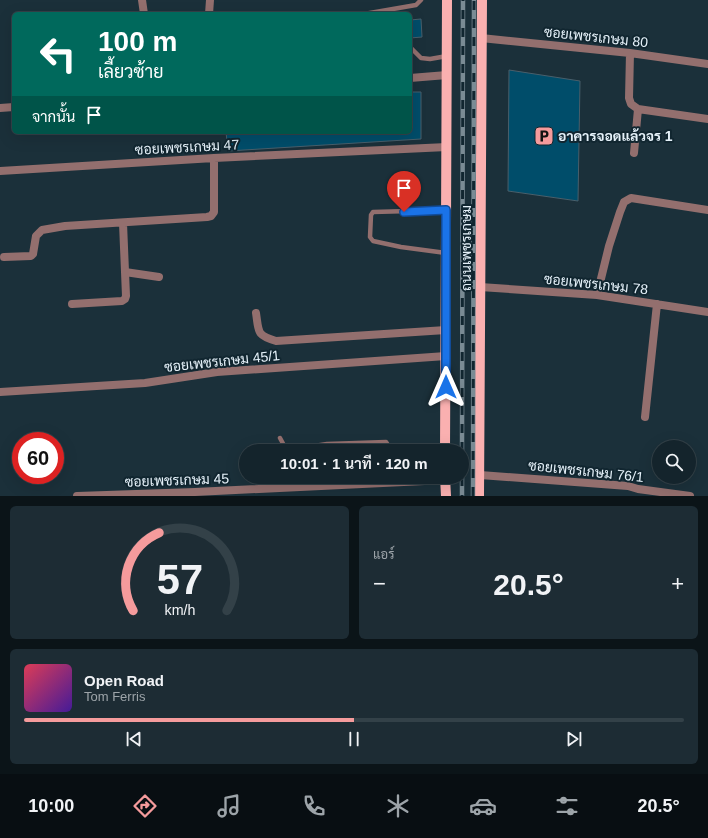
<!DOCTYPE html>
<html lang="th">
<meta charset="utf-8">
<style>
:root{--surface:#14242c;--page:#1d2c34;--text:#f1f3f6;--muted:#9da4a9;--line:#334148;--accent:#f59b9c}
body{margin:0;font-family:Helvetica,Sarabun,sans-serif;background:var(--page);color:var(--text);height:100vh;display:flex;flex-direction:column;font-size:15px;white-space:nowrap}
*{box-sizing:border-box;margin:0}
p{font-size:13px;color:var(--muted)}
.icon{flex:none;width:22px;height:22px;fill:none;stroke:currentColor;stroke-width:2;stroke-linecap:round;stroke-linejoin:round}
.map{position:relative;height:496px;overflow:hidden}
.panel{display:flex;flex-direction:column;gap:10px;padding:10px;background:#0b1418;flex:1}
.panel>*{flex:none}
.guide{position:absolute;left:12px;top:12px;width:400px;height:122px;border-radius:6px;box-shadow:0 4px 16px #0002,0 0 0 1px var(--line);background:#00695c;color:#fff;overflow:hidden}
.fabs{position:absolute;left:652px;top:440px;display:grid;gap:8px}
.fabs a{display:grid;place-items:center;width:44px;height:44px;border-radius:50%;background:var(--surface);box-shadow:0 4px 16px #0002,0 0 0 1px var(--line);font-size:20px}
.speed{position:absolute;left:12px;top:432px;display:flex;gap:8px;font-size:20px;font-weight:700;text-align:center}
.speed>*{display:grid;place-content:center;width:52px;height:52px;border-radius:50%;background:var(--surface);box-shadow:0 4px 16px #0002,0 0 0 1px var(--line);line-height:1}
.speed .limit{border:6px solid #d22;background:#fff;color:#111}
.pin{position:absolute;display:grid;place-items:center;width:34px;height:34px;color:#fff;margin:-41px -17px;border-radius:50% 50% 50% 0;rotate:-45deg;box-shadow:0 0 4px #0007}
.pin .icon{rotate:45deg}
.me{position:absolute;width:44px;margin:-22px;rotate:0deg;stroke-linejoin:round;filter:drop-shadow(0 0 3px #0008)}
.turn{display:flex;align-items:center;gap:14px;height:84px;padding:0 20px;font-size:18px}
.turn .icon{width:52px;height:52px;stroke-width:2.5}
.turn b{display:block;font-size:28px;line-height:34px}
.then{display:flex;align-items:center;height:38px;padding:0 20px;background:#0003;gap:8px;font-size:15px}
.big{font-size:30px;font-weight:600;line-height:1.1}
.panel .widget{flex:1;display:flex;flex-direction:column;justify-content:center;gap:6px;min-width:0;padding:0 14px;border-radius:6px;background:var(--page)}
.panel .dial{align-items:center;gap:0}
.dial svg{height:104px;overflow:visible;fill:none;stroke:var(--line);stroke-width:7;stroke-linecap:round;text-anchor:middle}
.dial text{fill:var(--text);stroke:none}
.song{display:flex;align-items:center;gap:12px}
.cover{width:48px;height:48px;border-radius:6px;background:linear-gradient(135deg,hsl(350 70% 55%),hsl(260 70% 35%))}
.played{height:4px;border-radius:2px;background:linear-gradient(90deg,var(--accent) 50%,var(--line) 50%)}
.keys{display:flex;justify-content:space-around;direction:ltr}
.heat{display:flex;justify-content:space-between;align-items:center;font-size:22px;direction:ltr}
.panel .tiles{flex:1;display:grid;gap:10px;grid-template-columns:1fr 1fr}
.widget:last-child{grid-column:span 2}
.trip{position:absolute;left:239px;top:444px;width:230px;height:40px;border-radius:20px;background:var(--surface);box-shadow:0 4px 16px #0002,0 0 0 1px var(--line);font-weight:600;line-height:40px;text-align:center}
.menu{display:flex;height:64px;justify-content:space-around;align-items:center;background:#080e12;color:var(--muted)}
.menu .icon{width:28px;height:28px}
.menu .current{color:var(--accent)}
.menu b{font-size:18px;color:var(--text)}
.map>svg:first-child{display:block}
</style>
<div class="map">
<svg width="708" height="496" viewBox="0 0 708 496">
<rect width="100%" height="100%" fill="#1b303a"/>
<path fill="#004d6a" stroke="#495f6b" d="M421,19L422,37L410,38V20Z
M509,70L580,81L578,201L508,191Z
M410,92H421V139L228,151L226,132H410Z"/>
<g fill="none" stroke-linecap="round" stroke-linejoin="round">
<path stroke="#936f6e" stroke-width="4.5" d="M364,14L416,5L421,0
M410,48H411L421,58L430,59L447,56
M446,253L401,247L373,241L370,237L371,215L373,212L446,210
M280,438L287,451
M303,451L314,446L327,444L386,442L392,451
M429,451L445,448"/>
<path stroke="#936f6e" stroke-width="8" d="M142,0L144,14
M209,14L210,0
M481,38L630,53L708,64
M630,53L629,98L631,104L638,109L708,119
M410,78L447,75
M0,108L14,107
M634,153L638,109
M0,171L214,158L447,147
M4,257L31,256L33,254L36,236L42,230L65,226L207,217L211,216L214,212V158
M125,272L159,277
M480,287L597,295L708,312
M597,295L609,246L620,212L624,202L631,198L708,210
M72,304L122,301L125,299L126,296L123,223
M256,313C259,332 256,335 276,341L446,330
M0,392L145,383L217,372L446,356
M645,417L657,304
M480,475L628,486L638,489L690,496
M77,496L195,492L445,480"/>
<path stroke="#fab0b0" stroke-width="10" d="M445,451L447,0
M445,477L446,496
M479,496L482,0"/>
<g stroke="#7a8b94" stroke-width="4.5">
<path id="rail" d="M462,451L463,0
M462,477V496
M473,496L474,0"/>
</g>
<use href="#rail" stroke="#112630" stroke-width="3" stroke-dasharray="9" stroke-linecap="butt"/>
</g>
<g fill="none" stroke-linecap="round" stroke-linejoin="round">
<g stroke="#114b97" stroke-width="10">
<path id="route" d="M404,212L446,210V387"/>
</g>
<use href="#route" stroke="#1a73e8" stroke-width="7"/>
</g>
<defs>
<g id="parking-square" transform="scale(1)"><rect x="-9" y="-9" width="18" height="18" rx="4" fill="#f59b9c" stroke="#112630"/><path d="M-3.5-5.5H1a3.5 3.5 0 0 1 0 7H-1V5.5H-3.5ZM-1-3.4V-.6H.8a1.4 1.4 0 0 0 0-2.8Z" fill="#111"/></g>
</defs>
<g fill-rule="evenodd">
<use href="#parking-square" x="544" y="136"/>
</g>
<g text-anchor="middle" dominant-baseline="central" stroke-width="4" stroke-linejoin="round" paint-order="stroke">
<g font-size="14" fill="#e5f1f9" stroke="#112630">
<text transform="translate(596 37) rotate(6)">ซอยเพชรเกษม 80</text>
<text transform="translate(187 147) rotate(-3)">ซอยเพชรเกษม 47</text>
<text transform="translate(466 248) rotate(-90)">ถนนเพชรเกษม</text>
<text transform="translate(596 284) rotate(6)">ซอยเพชรเกษม 78</text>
<text transform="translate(222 361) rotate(-6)">ซอยเพชรเกษม 45/1</text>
<text transform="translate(586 471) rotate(6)">ซอยเพชรเกษม 76/1</text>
<text transform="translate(177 480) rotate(-2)">ซอยเพชรเกษม 45</text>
</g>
<g font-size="14" font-weight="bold" fill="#e5f1f9" stroke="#112630" text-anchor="start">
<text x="558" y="136">อาคารจอดแล้วจร 1</text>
</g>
</g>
</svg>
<div class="fabs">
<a><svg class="icon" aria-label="search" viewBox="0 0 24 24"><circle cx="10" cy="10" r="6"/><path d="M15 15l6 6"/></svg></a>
</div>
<div class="speed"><div class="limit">60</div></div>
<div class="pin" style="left:404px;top:212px;background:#d93025"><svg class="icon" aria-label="arrive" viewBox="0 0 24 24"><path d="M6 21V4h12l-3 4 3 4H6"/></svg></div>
<svg class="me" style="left:446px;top:387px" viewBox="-20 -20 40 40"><path d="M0-17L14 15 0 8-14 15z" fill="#1a73e8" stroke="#fff" stroke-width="4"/></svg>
<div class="trip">10:01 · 1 นาที · 120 m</div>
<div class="guide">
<div class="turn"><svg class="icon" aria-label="left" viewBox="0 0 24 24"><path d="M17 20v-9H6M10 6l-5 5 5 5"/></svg><div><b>100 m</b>เลี้ยวซ้าย</div></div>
<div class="then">จากนั้น<svg class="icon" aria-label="arrive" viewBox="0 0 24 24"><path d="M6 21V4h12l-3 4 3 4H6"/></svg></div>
</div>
</div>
<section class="panel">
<div class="tiles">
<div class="widget dial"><svg viewBox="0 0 100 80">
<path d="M14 69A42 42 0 1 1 86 69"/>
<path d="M14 69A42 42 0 0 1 34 9" stroke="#f59b9c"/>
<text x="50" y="56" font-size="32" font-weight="700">57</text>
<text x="50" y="72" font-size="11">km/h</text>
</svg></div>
<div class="widget"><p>แอร์</p>
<div class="heat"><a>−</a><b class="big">20.5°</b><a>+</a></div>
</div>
<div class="widget">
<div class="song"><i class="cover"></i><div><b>Open Road</b><p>Tom Ferris</p></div></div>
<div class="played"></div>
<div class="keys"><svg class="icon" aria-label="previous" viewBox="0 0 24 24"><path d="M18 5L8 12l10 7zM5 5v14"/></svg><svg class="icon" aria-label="pause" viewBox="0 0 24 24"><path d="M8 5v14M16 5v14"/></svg><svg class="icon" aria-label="next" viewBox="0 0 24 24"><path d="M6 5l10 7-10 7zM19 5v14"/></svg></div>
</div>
</div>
</section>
<nav class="menu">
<b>10:00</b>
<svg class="icon current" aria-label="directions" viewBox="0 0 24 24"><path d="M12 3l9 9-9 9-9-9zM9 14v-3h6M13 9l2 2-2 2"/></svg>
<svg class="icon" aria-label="music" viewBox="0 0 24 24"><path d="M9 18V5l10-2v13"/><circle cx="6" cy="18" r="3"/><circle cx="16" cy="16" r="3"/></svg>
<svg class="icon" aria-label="phone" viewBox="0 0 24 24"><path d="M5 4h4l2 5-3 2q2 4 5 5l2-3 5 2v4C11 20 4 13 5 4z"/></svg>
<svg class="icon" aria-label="climate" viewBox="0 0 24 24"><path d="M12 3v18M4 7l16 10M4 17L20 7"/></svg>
<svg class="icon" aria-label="car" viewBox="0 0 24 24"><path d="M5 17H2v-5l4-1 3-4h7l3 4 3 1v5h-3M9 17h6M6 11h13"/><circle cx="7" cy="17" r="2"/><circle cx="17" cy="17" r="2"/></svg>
<svg class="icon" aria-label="filters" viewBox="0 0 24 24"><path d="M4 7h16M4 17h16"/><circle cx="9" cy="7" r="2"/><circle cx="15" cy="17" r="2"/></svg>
<b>20.5°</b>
</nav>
